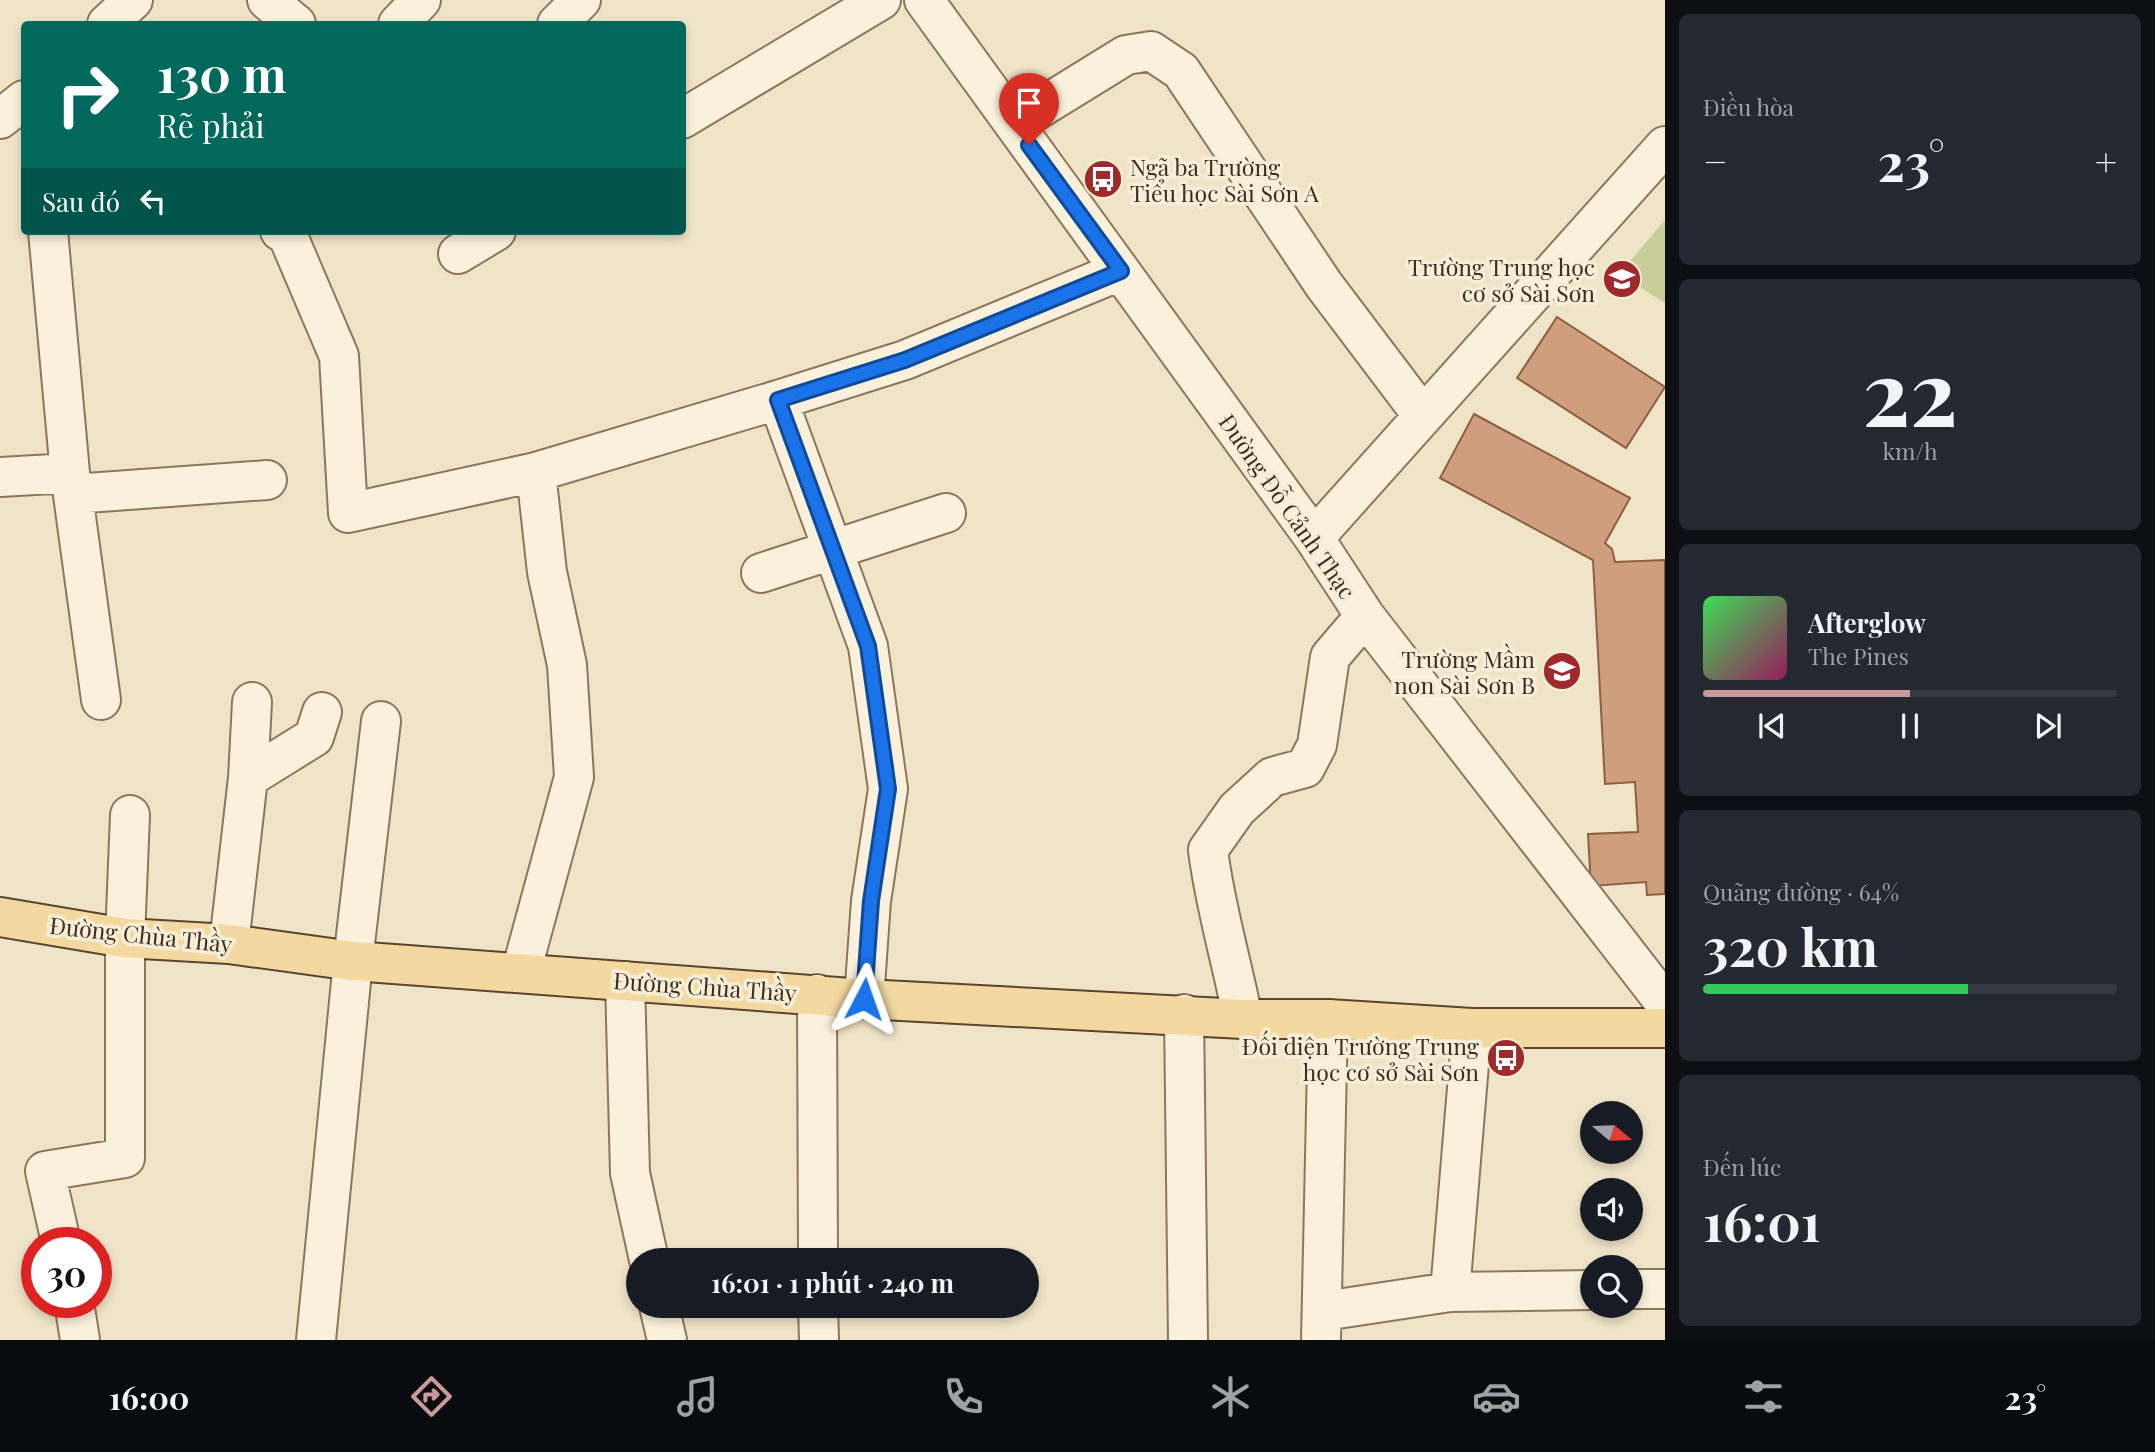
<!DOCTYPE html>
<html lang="vi">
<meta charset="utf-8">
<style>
:root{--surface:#171b24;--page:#242831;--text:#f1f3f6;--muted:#9ea1a6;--line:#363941;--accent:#cc999b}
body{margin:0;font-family:"Playfair Display",serif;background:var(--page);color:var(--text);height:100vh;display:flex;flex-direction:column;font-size:26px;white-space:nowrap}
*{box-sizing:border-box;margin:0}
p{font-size:23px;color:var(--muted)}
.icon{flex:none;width:38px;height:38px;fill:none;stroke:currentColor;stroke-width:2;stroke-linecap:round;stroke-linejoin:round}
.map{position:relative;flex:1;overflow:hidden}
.sheet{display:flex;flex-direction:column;gap:14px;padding:14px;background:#0d0f14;width:490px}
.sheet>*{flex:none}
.top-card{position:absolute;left:21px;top:21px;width:665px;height:214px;border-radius:7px;box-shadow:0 4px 10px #0003;background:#00695c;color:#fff;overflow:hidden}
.needle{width:46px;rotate:109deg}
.tools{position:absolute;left:1580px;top:1101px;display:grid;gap:14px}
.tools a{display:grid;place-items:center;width:63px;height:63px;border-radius:50%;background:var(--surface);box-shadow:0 4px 10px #0003;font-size:35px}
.speed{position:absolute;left:21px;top:1227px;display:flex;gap:14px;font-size:35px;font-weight:700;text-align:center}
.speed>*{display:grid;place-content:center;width:91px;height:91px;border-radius:50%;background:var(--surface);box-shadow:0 4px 10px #0003;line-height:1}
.speed .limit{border:10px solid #d22;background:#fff;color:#111}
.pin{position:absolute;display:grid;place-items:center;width:60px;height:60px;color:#fff;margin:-72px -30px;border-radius:50% 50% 50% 0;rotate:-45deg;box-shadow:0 0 7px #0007}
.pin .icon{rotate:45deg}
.me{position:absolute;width:77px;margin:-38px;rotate:4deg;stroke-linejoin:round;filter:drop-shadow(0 0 5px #0008)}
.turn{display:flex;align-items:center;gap:24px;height:147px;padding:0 21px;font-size:32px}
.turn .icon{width:91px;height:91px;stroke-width:2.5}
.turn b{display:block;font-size:49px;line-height:60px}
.then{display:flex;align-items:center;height:66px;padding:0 21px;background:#0003;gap:14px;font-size:26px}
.big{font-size:52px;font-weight:700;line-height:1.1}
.sheet .tile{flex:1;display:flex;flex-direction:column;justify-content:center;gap:10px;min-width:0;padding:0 24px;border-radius:10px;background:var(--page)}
.sheet .dial{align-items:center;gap:0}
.dial b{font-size:91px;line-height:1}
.song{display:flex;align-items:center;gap:21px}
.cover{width:84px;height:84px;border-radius:10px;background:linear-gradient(135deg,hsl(130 70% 55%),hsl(330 70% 35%))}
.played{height:7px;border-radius:4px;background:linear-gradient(90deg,var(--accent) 50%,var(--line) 50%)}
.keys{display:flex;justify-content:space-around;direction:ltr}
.heat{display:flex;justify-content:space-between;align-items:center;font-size:38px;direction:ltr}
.charge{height:10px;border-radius:5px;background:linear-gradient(90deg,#34c759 64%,var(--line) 0)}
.trip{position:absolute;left:626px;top:1248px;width:413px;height:70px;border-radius:35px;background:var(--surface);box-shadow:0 4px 10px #0003;font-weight:700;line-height:70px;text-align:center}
.tabs{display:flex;height:112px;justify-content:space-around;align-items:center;background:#090b0e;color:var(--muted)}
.tabs .icon{width:49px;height:49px}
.tabs .active{color:var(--accent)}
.tabs b{font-size:32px;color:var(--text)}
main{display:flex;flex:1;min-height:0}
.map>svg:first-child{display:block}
</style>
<main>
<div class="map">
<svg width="1665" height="1340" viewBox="0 0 1665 1340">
<rect width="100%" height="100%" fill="#f0e4c8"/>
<path fill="#c9cf9b" d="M1665,220V303L1619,274Z"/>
<path fill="#cf9f7d" stroke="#8d5f41" stroke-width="2" d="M1557,317L1665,387L1626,448L1517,378Z
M1474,414L1630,498L1605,543L1612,549L1615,562L1665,560V894L1647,895L1646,882L1591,886L1588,834L1638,832L1635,782L1605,784L1593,560L1440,478Z"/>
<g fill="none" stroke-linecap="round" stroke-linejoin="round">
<g stroke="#8d765c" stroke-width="42">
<path id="minor" d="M267,0L296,24
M924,0L1314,538L1365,616L1665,1003
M107,24L133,0
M398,24L421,0
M557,24L581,0
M0,119L24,100
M682,119L881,0
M1014,124L1126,55L1151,51L1181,71L1324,285L1423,416
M280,231L287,234L339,356L348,513L536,472L778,400L905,360L1120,271
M458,254L496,231
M778,400L868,646L888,789L871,901L864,999
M70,473L101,700
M0,477L70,473L48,231
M73,494L267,480
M1314,538L1665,146
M761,573L946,513
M248,778L252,702
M229,944L248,778L314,737L322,712
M521,972L574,777L567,665L547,572L536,472
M625,981L630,1173L649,1260
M817,994L818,1260
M1184,1014L1188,1340
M1243,1019C1232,962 1215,907 1208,850L1237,809L1272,777L1305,768L1317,745L1330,657L1365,616
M61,1242L45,1171L125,1158V938L130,815
M1631,1289H1665
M1450,1292L1472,1028
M74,1302L80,1340
M659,1306L667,1340
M818,1306L819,1340
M1324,1311L1450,1292L1592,1290
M316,1340L353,961L381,721
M1321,1340L1328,1019"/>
</g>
<g stroke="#5b4430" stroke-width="42">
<path id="major" d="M0,917L125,938L229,944L353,961L864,999L1243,1019H1328L1472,1028H1665"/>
</g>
<use href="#minor" stroke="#faf1dc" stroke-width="38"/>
<use href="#major" stroke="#f3d9a0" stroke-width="38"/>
</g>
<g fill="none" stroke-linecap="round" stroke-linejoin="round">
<g stroke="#114b97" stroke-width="18">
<path id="route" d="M864,999L871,901L888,789L868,646L778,400L905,360L1121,271L1029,145"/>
</g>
<use href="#route" stroke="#1a73e8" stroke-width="12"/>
</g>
<defs>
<g id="bus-disc" transform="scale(2.0125)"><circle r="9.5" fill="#9e2a2b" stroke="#f7eed8"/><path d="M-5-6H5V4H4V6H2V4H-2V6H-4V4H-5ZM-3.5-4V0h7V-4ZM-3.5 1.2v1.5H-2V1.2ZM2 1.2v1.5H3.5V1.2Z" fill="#fff"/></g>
<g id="school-disc" transform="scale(2.0125)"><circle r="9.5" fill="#9e2a2b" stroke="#f7eed8"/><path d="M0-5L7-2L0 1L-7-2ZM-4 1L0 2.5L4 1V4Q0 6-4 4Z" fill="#fff"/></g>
</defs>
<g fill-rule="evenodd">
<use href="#bus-disc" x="1103" y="179"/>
<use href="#school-disc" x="1622" y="279"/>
<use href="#school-disc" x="1562" y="671"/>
<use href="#bus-disc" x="1506" y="1058"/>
</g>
<g text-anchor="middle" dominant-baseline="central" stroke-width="7" stroke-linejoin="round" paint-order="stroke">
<g font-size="23" fill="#3d2e20" stroke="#f7eed8" text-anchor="end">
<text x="1130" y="166" text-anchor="start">Ngã ba Trường<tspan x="1130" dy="26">Tiểu học Sài Sơn A</tspan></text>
<text x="1595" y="266">Trường Trung học<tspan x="1595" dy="26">cơ sở Sài Sơn</tspan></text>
<text x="1535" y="658">Trường Mầm<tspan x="1535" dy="26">non Sài Sơn B</tspan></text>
<text x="1479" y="1045">Đối diện Trường Trung<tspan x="1479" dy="26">học cơ sở Sài Sơn</tspan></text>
</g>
<g font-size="23" fill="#3d2e20" stroke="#f7eed8">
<text transform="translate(1288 506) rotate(55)">Đường Đỗ Cảnh Thạc</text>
<text transform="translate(141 934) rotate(6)">Đường Chùa Thầy</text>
<text transform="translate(705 986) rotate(4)">Đường Chùa Thầy</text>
</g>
</g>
</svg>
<div class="tools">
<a><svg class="needle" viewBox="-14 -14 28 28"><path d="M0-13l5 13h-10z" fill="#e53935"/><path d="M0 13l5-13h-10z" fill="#9ea1a6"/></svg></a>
<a><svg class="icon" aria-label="sound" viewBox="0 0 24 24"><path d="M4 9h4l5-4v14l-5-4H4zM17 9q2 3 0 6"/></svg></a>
<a><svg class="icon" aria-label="search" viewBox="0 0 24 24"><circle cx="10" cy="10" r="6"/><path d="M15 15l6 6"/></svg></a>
</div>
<div class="speed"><div class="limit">30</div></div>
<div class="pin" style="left:1029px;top:145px;background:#d93025"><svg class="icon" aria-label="arrive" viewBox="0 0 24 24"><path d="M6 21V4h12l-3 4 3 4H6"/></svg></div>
<svg class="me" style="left:864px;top:999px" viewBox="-20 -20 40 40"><path d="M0-17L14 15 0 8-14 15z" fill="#1a73e8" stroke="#fff" stroke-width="4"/></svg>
<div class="trip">16:01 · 1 phút · 240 m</div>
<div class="top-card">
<div class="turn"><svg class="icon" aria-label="right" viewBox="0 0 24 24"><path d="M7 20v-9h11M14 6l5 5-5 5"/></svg><div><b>130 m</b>Rẽ phải</div></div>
<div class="then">Sau đó<svg class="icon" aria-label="left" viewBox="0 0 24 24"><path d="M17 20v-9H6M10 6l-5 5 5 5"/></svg></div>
</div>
</div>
<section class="sheet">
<div class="tile"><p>Điều hòa</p>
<div class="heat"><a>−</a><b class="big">23°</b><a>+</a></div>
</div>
<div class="tile dial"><b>22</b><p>km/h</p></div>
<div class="tile">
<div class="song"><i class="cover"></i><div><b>Afterglow</b><p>The Pines</p></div></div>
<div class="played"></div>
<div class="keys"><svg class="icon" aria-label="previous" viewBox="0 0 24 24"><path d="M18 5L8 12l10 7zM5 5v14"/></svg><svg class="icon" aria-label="pause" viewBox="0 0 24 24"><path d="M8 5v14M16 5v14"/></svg><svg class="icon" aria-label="next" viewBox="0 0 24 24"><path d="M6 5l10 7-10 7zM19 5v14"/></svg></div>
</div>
<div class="tile"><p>Quãng đường · 64%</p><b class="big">320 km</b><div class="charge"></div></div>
<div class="tile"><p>Đến lúc</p><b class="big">16:01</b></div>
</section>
</main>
<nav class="tabs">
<b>16:00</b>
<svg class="icon active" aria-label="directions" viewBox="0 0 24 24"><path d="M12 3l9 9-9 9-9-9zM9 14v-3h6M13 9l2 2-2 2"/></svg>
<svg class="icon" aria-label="music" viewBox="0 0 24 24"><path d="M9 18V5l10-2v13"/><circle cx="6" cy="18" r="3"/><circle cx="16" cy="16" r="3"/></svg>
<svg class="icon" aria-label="phone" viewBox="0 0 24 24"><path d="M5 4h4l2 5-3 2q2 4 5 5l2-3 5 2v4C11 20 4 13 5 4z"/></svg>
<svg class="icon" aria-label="climate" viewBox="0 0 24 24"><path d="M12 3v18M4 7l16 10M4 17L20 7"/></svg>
<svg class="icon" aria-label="car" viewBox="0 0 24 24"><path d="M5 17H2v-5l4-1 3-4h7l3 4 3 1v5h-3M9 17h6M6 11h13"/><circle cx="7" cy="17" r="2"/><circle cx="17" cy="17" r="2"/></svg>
<svg class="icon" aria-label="filters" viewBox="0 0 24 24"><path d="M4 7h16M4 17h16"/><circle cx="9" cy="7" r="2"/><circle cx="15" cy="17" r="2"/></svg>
<b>23°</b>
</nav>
